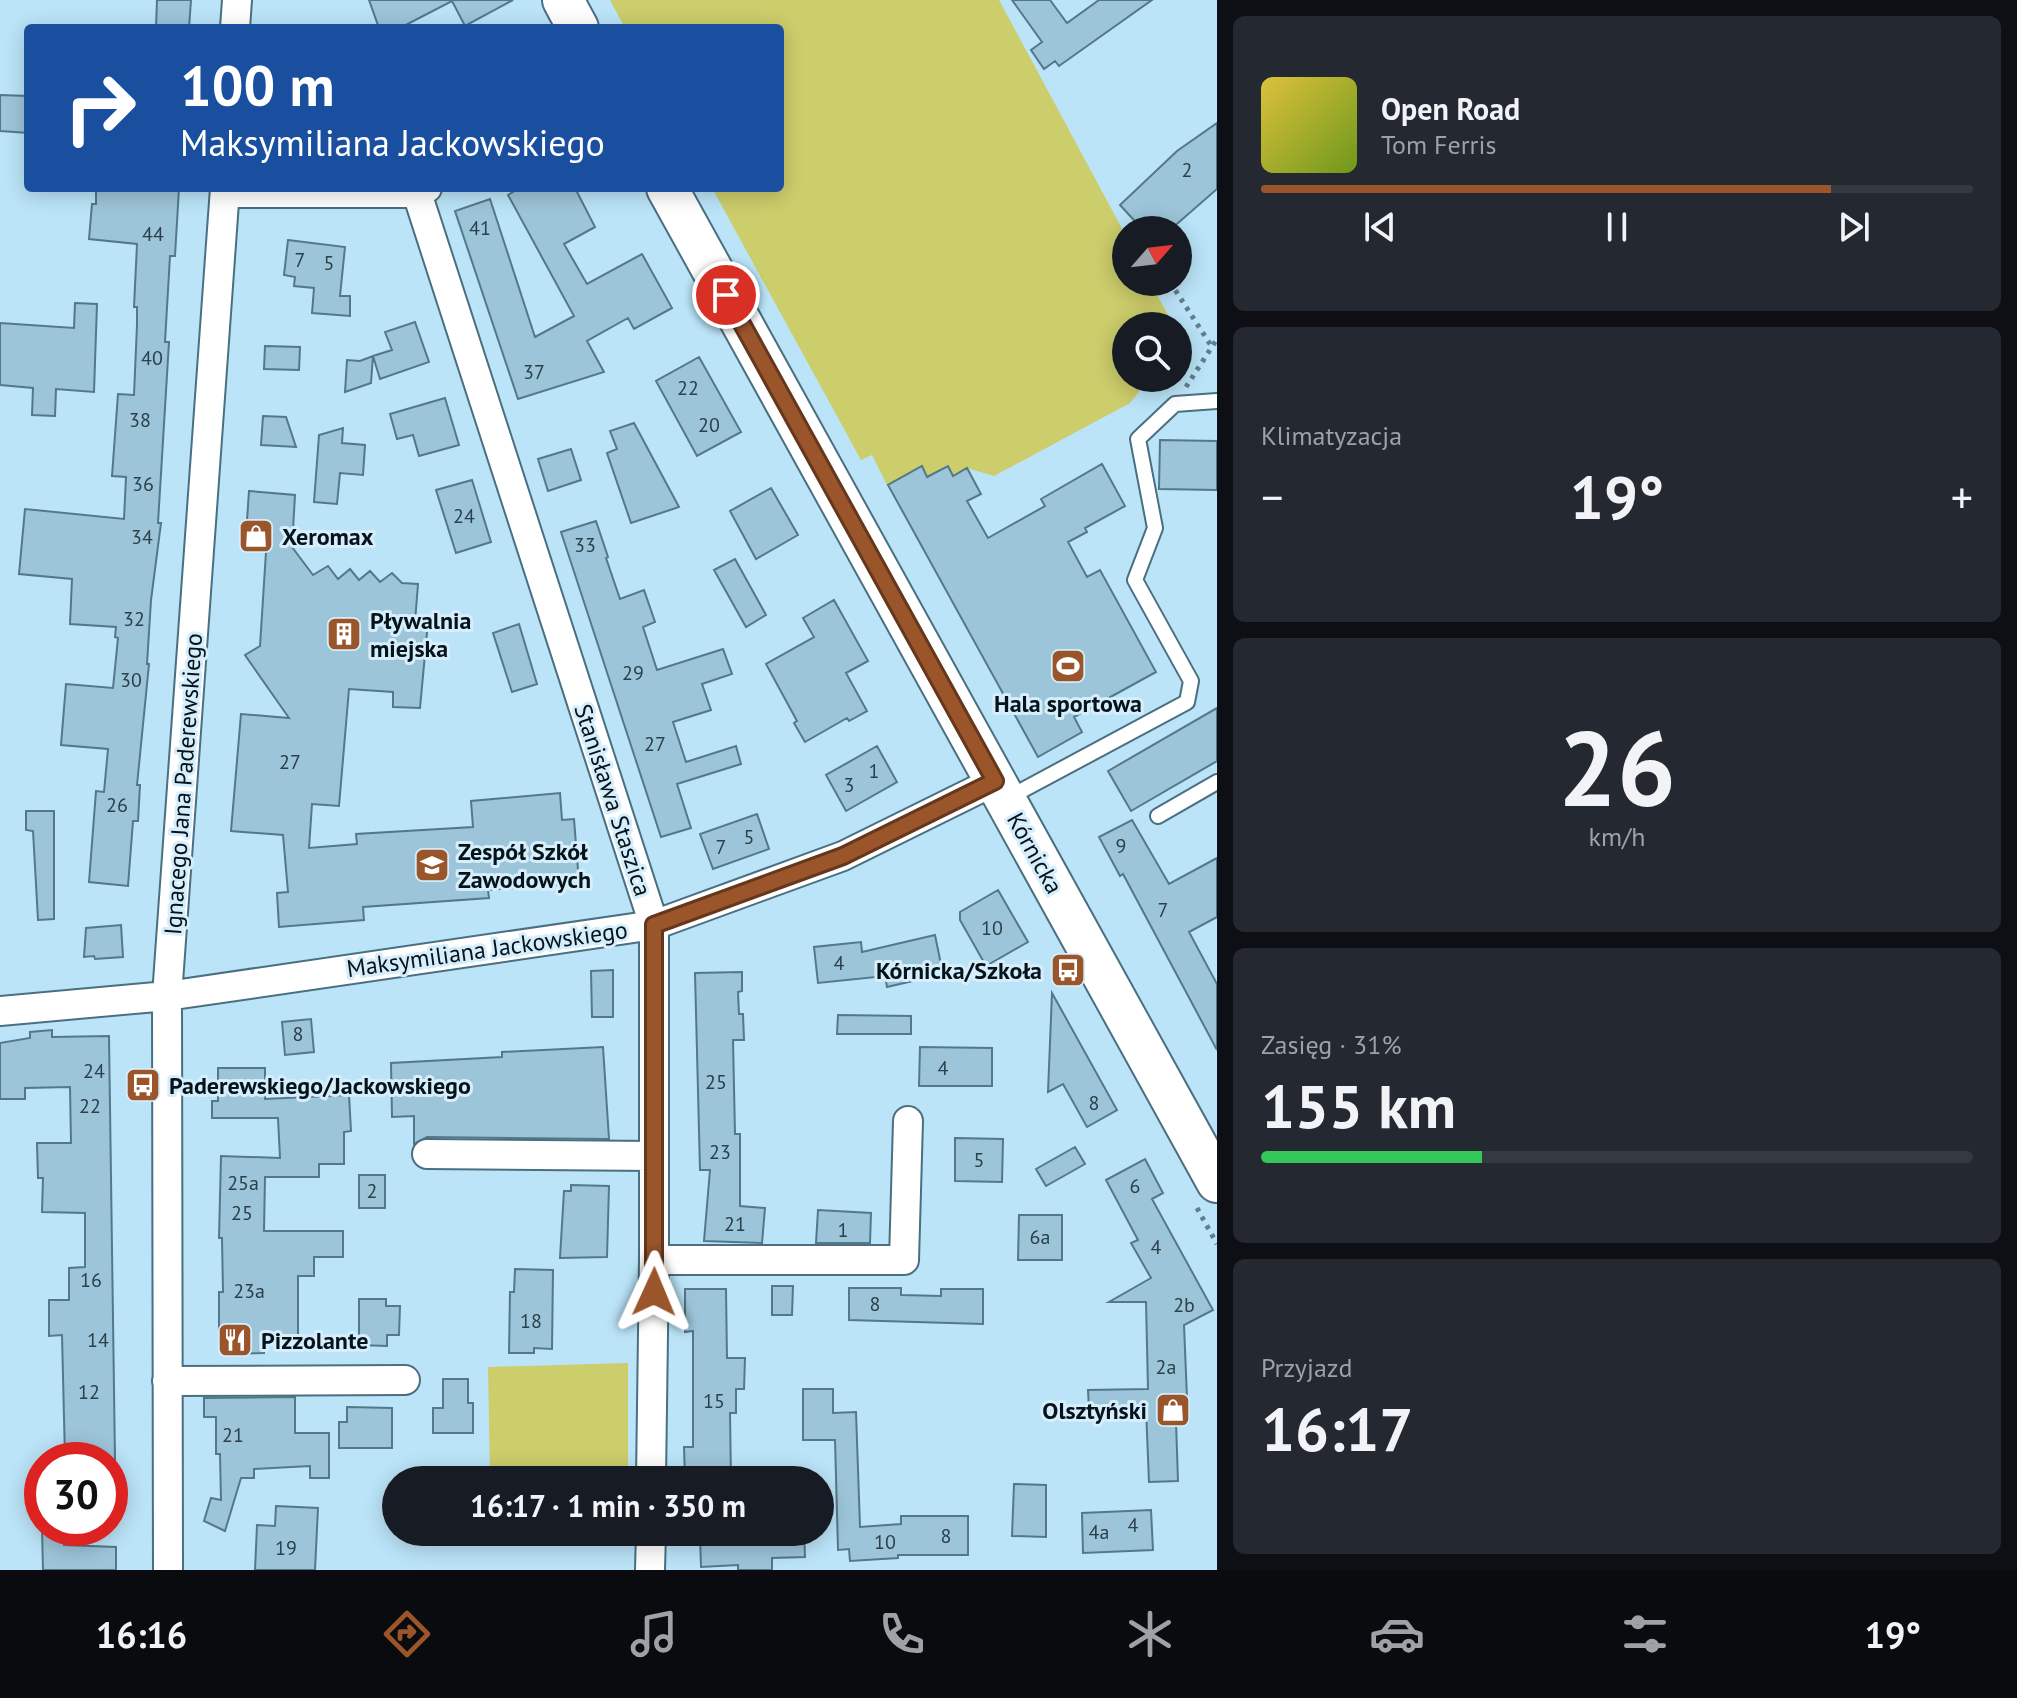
<!DOCTYPE html>
<html lang="pl">
<meta charset="utf-8">
<style>
:root{--surface:#171b24;--page:#242831;--text:#f1f3f6;--muted:#9ea1a6;--line:#363941;--accent:#9b552b}
body{margin:0;font-family:"PT Sans",sans-serif;background:var(--page);color:var(--text);height:100vh;display:flex;flex-direction:column;font-size:30px;white-space:nowrap}
*{box-sizing:border-box;margin:0}
p{font-size:26px;color:var(--muted)}
.icon{flex:none;width:44px;height:44px;fill:none;stroke:currentColor;stroke-width:2;stroke-linecap:round;stroke-linejoin:round}
.map{position:relative;flex:1;overflow:hidden}
.side{display:flex;flex-direction:column;gap:16px;padding:16px;background:#0d0f14;width:800px}
.side>*{flex:none}
.banner{position:absolute;left:24px;top:24px;width:760px;height:168px;border-radius:8px;box-shadow:0 4px 20px #0003;background:#1a4fa0;color:#fff;overflow:hidden}
.needle{width:52px;rotate:62deg}
.buttons{position:absolute;left:1112px;top:216px;display:grid;gap:16px}
.buttons a{display:grid;place-items:center;width:80px;height:80px;border-radius:50%;background:var(--surface);box-shadow:0 4px 20px #0003;font-size:40px}
.speed{position:absolute;left:24px;top:1442px;display:flex;gap:16px;font-size:40px;font-weight:700;text-align:center}
.speed>*{display:grid;place-content:center;width:104px;height:104px;border-radius:50%;background:var(--surface);box-shadow:0 4px 20px #0003;line-height:1}
.speed .limit{border:12px solid #d22;background:#fff;color:#111}
.pin{position:absolute;display:grid;place-items:center;width:68px;height:68px;color:#fff;margin:-34px;border:4px solid #fff;border-radius:50%;box-shadow:0 2px 8px #0007}
.me{position:absolute;width:88px;margin:-44px;rotate:1deg;stroke-linejoin:round;filter:drop-shadow(0 0 6px #0008)}
.turn{display:flex;align-items:center;gap:28px;height:168px;padding:0 24px;font-size:36px}
.turn .icon{width:104px;height:104px;stroke-width:2.5}
.turn b{display:block;font-size:56px;line-height:68px}
.big{font-size:60px;font-weight:600;line-height:1.1}
.side .widget{flex:1;display:flex;flex-direction:column;justify-content:center;gap:12px;min-width:0;padding:0 28px;border-radius:12px;background:var(--page)}
.side .dial{align-items:center;gap:0}
.dial b{font-size:104px;line-height:1}
.song{display:flex;align-items:center;gap:24px}
.cover{width:96px;height:96px;border-radius:12px;background:linear-gradient(135deg,hsl(50 70% 55%),hsl(80 70% 35%))}
.played{height:8px;border-radius:4px;background:linear-gradient(90deg,var(--accent) 80%,var(--line) 80%)}
.keys{display:flex;justify-content:space-around;direction:ltr}
.heat{display:flex;justify-content:space-between;align-items:center;font-size:44px;direction:ltr}
.charge{height:12px;border-radius:6px;background:linear-gradient(90deg,#34c759 31%,var(--line) 0)}
.trip{position:absolute;left:382px;top:1466px;width:452px;height:80px;border-radius:40px;background:var(--surface);box-shadow:0 4px 20px #0003;font-weight:600;line-height:80px;text-align:center}
.tabs{display:flex;height:128px;justify-content:space-around;align-items:center;background:#090b0e;color:var(--muted)}
.tabs .icon{width:56px;height:56px}
.tabs .current{color:var(--accent)}
.tabs b{font-size:36px;color:var(--text)}
main{display:flex;flex:1;min-height:0}
.map>svg:first-child{display:block}
</style>
<main>
<div class="map">
<svg width="1217" height="1570" viewBox="0 0 1217 1570">
<rect width="100%" height="100%" fill="#bbe4f8"/>
<path fill="#cccd6b" d="M610,0H999L1126,236V282H1150L1174,326H1126V378H1150L1130,403L994,476L967,468L953,475L947,466L927,477L921,466L887,485L872,455L861,460L712,188H780V28H625Z
M628,1363V1478H490L488,1367Z"/>
<path fill="#9dc5d9" stroke="#53788a" stroke-width="2" d="M157,0H191L189,28H156Z
M369,0H513L465,26L452,1L400,28H379Z
M1012,0H1050L1067,23L1099,0H1152L1059,66L1055,61L1044,69L1031,50L1042,42Z
M0,95L28,96V133L0,131Z
M1217,123V189L1170,230H1143L1120,205L1177,151Z
M96,188H179L175,256H170L165,342H169L158,523H161L151,600L147,664H149L137,785H140L138,821H133L128,886L89,882L96,791L104,792L108,749L61,745L66,684L113,688L118,638L115,637L116,627L70,624L72,579L19,574L25,509L124,519L126,477L112,476L118,394L134,395L137,325V307H134L137,244L89,239L92,204H96Z
M520,188H575L595,227L564,244L587,284L642,254L672,308L634,329L628,318L587,341L604,372L518,399L455,211L490,199L535,337L574,316L508,195Z
M288,240L345,247L340,296H350V316L312,313L314,288L294,286L295,277L284,275Z
M75,303L97,304L94,392L56,389L55,416L32,415L33,388L0,385V323L74,328Z
M415,322L429,362L380,379L373,356L392,350L385,332Z
M265,346L300,347L299,370L264,369Z
M373,356L371,383L345,392L347,360L360,361Z
M699,357L741,432L697,456L656,381Z
M445,398L459,445L419,456L413,435L397,439L390,414Z
M263,416L286,417L296,447L261,445Z
M634,423L679,507L631,523L607,453L617,449L610,431Z
M343,428L342,443L365,445L363,475L340,473L337,504L314,502L319,435Z
M1160,440L1217,441V490L1159,489Z
M571,449L581,480L548,491L538,459Z
M1102,464L1125,506L1085,528L1087,532L1068,542L1087,577L1100,570L1156,672L1074,717L1082,732L1038,757L888,485L922,466L927,477L948,466L953,476L967,468L981,494L967,501L988,538L1045,506L1041,499Z
M472,480L491,542L456,553L436,490Z
M771,488L798,535L756,559L730,511Z
M249,491L295,495L292,547L313,575L328,566L338,579L350,569L359,580L370,571L380,582L392,573L402,583L418,584L415,622H428L420,708L393,707V692L349,689L339,806L312,804L309,848L357,844L356,834L473,827L471,801L560,793L562,820L574,819L579,883L488,890L489,898L363,907L364,920L279,927L277,893L288,892L283,835L231,831L241,714L289,718L245,655L260,646L266,552L245,550Z
M596,521L608,557L606,558L620,599L644,590L655,622L643,627L657,670L723,649L732,674L702,684L711,710L673,722L686,762L736,746L741,764L677,784L691,828L661,837L561,532Z
M735,559L766,615L746,627L714,570Z
M834,600L868,661L846,673L867,711L849,721L847,718L805,742L794,723L797,721L766,664L814,637L803,618Z
M519,624L537,684L512,692L493,633Z
M1217,708V761L1131,811L1108,771Z
M877,746L897,782L846,811L826,775Z
M26,811H54V919L38,920L33,831L26,830Z
M757,814L769,849L713,869L700,834Z
M1132,820L1169,884L1217,858V917L1189,932L1217,984V1050L1123,874L1120,876L1099,837Z
M998,890L1028,942L986,966L960,920V912Z
M121,925L123,957L95,959L94,956L84,957L86,928Z
M935,935L943,974L887,987L885,976L818,983L814,947L861,942L862,952Z
M613,970V1017H592L591,971Z
M742,972V991L738,992L739,1014H743L744,1040H733L735,1134H740V1206L765,1208L762,1243L704,1241L710,1170H700L695,973Z
M1052,993L1117,1110L1087,1127L1063,1084L1048,1092Z
M838,1015L911,1016V1034H837Z
M311,1019L314,1052L285,1055L282,1022Z
M52,1030V1037L109,1036L115,1460L65,1458L62,1335L49,1336V1300H69V1268L85,1267V1213L42,1212L43,1178H38L37,1143H71L70,1087L25,1088V1099H0V1043L30,1038V1032Z
M603,1047L609,1139L427,1137L414,1144V1116L392,1117L391,1063L502,1057V1052Z
M920,1047L992,1048V1086H919Z
M218,1068H265V1099L349,1095L351,1131L344,1132V1164H319V1177H265L264,1231H343V1257H314V1276H298V1343H264V1353L223,1354V1331L219,1330V1292H223L222,1238H219L221,1156L280,1158L278,1118H212V1101H218Z
M955,1138L1003,1139L1002,1182L955,1181Z
M1075,1147L1085,1164L1046,1186L1036,1169Z
M1145,1159L1163,1193L1152,1199L1213,1310L1184,1325L1188,1422H1176L1178,1481L1149,1482L1146,1409L1089,1410L1088,1390L1148,1389L1146,1302H1109L1151,1278L1131,1243L1138,1240L1106,1180Z
M359,1175H385V1208H359Z
M571,1185L609,1186L607,1257L560,1258L564,1191H571Z
M818,1210L871,1213L870,1243H816Z
M1019,1215H1062V1260H1018Z
M515,1269L553,1270L552,1349L534,1348V1353H509L510,1292H514Z
M772,1286H793L792,1315H772Z
M849,1288H901V1295L941,1296V1289H983V1324L849,1320Z
M685,1289H726L727,1358H745L744,1389H736V1413H730L731,1480H685L684,1447H693V1331L685,1332Z
M359,1299H386V1306H400L399,1335H387V1346L359,1345Z
M443,1379H468V1403H473V1433H433V1408H443Z
M803,1389H833V1413L856,1412L860,1527L901,1524V1516H968V1555H898V1558L850,1561L849,1549L838,1550L835,1440H803Z
M295,1397V1433H329V1478H310V1466L254,1469V1478H241L225,1531L204,1521L211,1498L221,1500L220,1454H216V1417H204V1398Z
M347,1407L392,1408V1448H339V1422H347Z
M1014,1484L1046,1485V1537L1012,1536Z
M276,1506L318,1508L315,1570H255L257,1525L275,1526Z
M1151,1510L1153,1550L1083,1553L1082,1513Z
M42,1528H64V1545L116,1547V1570H43Z
M737,1532H804L805,1557L772,1558V1570H738V1565L701,1567L700,1536L737,1534Z"/>
<g fill="none" stroke-linecap="round" stroke-linejoin="round">
<g stroke="#4a6f81" stroke-width="18">
<path id="lane" d="M1006,799L1187,702L1191,681L1135,580L1155,528L1138,439L1175,404L1217,401
M1158,816L1217,782"/>
</g>
<g stroke="#4a6f81" stroke-width="32">
<path id="street" d="M235,28L237,0
M225,193H417L427,188
M417,193L654,925V1260L651,1480
M0,1011L167,996L654,925L843,856L995,781
M427,1154L654,1156
M654,1260H904L908,1121
M167,1381L405,1380
M168,1570L167,996L225,188
M650,1570L651,1532"/>
</g>
<g stroke="#4a6f81" stroke-width="44">
<path id="secondary" d="M563,0L578,28
M667,188L1217,1182"/>
</g>
<path stroke="#627e8c" stroke-width="5" stroke-dasharray="4 6" stroke-linecap="butt" d="M1170,282L1212,347
M1186,387L1217,339
M1197,1208L1217,1244"/>
<use href="#lane" stroke="#fff" stroke-width="14"/>
<use href="#street" stroke="#fff" stroke-width="28"/>
<use href="#secondary" stroke="#fff" stroke-width="40"/>
</g>
<g fill="none" stroke-linecap="round" stroke-linejoin="round">
<g stroke="#65371c" stroke-width="20">
<path id="route" d="M654,1292V925L843,856L995,781L726,295"/>
</g>
<use href="#route" stroke="#9b552b" stroke-width="14"/>
</g>
<defs>
<g id="shop-square" transform="scale(1.8)"><rect x="-9" y="-9" width="18" height="18" rx="4" fill="#9b552b" stroke="#d6eefb"/><path d="M-5-2.5h2.3a2.7 3.5 0 0 1 5.4 0H5L5.5 6h-11ZM-1.5-2.5h3a1.5 2.3 0 0 0-3 0Z" fill="#fff"/></g>
<g id="building-square" transform="scale(1.8)"><rect x="-9" y="-9" width="18" height="18" rx="4" fill="#9b552b" stroke="#d6eefb"/><path d="M-4-6H4V6H1V3H-1V6H-4ZM-2.5-4.3h1.7v1.8h-1.7ZM.8-4.3h1.7v1.8H.8ZM-2.5-1h1.7V.8h-1.7ZM.8-1h1.7V.8H.8Z" fill="#fff"/></g>
<g id="stadium-square" transform="scale(1.8)"><rect x="-9" y="-9" width="18" height="18" rx="4" fill="#9b552b" stroke="#d6eefb"/><path d="M0-5a6.5 5 0 1 0 0 10a6.5 5 0 1 0 0-10ZM-3.5-1.8h7v3.6h-7Z" fill="#fff"/></g>
<g id="school-square" transform="scale(1.8)"><rect x="-9" y="-9" width="18" height="18" rx="4" fill="#9b552b" stroke="#d6eefb"/><path d="M0-5L7-2L0 1L-7-2ZM-4 1L0 2.5L4 1V4Q0 6-4 4Z" fill="#fff"/></g>
<g id="bus-square" transform="scale(1.8)"><rect x="-9" y="-9" width="18" height="18" rx="4" fill="#9b552b" stroke="#d6eefb"/><path d="M-5-6H5V4H4V6H2V4H-2V6H-4V4H-5ZM-3.5-4V0h7V-4ZM-3.5 1.2v1.5H-2V1.2ZM2 1.2v1.5H3.5V1.2Z" fill="#fff"/></g>
<g id="restaurant-square" transform="scale(1.8)"><rect x="-9" y="-9" width="18" height="18" rx="4" fill="#9b552b" stroke="#d6eefb"/><path d="M-5-6h1v4h1v-4h1v4h1v-4h1v5L-1.5 .5V6h-2V.5L-5-1ZM5-6V6H3V1.5H1.5Q1.5-4 5-6Z" fill="#fff"/></g>
</defs>
<g fill-rule="evenodd">
<use href="#shop-square" x="256" y="536"/>
<use href="#building-square" x="344" y="634"/>
<use href="#stadium-square" x="1068" y="666"/>
<use href="#school-square" x="432" y="865"/>
<use href="#bus-square" x="1068" y="970"/>
<use href="#bus-square" x="143" y="1085"/>
<use href="#restaurant-square" x="235" y="1340"/>
<use href="#shop-square" x="1173" y="1410"/>
</g>
<g text-anchor="middle" dominant-baseline="central" stroke-width="6" stroke-linejoin="round" paint-order="stroke">
<g font-size="20" fill="#2b404a">
<text x="1187" y="170">2</text>
<text x="480" y="228">41</text>
<text x="153" y="234">44</text>
<text x="300" y="260">7</text>
<text x="329" y="263">5</text>
<text x="152" y="358">40</text>
<text x="534" y="372">37</text>
<text x="688" y="388">22</text>
<text x="140" y="420">38</text>
<text x="709" y="425">20</text>
<text x="143" y="484">36</text>
<text x="464" y="516">24</text>
<text x="142" y="537">34</text>
<text x="585" y="545">33</text>
<text x="134" y="619">32</text>
<text x="633" y="673">29</text>
<text x="131" y="680">30</text>
<text x="655" y="744">27</text>
<text x="290" y="762">27</text>
<text x="874" y="771">1</text>
<text x="849" y="785">3</text>
<text x="117" y="805">26</text>
<text x="749" y="837">5</text>
<text x="1121" y="846">9</text>
<text x="721" y="847">7</text>
<text x="1163" y="910">7</text>
<text x="992" y="928">10</text>
<text x="839" y="963">4</text>
<text x="298" y="1034">8</text>
<text x="943" y="1068">4</text>
<text x="94" y="1071">24</text>
<text x="716" y="1082">25</text>
<text x="1094" y="1103">8</text>
<text x="90" y="1106">22</text>
<text x="720" y="1152">23</text>
<text x="979" y="1160">5</text>
<text x="243" y="1183">25a</text>
<text x="1135" y="1186">6</text>
<text x="372" y="1191">2</text>
<text x="242" y="1213">25</text>
<text x="735" y="1224">21</text>
<text x="843" y="1230">1</text>
<text x="1040" y="1237">6a</text>
<text x="1156" y="1247">4</text>
<text x="91" y="1280">16</text>
<text x="249" y="1291">23a</text>
<text x="875" y="1304">8</text>
<text x="1184" y="1305">2b</text>
<text x="531" y="1321">18</text>
<text x="98" y="1340">14</text>
<text x="1166" y="1367">2a</text>
<text x="89" y="1392">12</text>
<text x="714" y="1401">15</text>
<text x="233" y="1435">21</text>
<text x="1133" y="1525">4</text>
<text x="1099" y="1532">4a</text>
<text x="946" y="1536">8</text>
<text x="885" y="1542">10</text>
<text x="286" y="1548">19</text>
</g>
<g font-size="24" font-weight="bold" fill="#05131a" stroke="#d6eefb" text-anchor="start">
<text x="282" y="536">Xeromax</text>
<text x="370" y="620">Pływalnia<tspan x="370" dy="28">miejska</tspan></text>
<text x="1068" y="703" text-anchor="middle">Hala sportowa</text>
<text x="458" y="851">Zespół Szkół<tspan x="458" dy="28">Zawodowych</tspan></text>
<text x="1042" y="970" text-anchor="end">Kórnicka/Szkoła</text>
<text x="169" y="1085">Paderewskiego/Jackowskiego</text>
<text x="261" y="1340">Pizzolante</text>
<text x="1147" y="1410" text-anchor="end">Olsztyński</text>
</g>
<g font-size="24" fill="#05131a" stroke="#d6eefb">
<text transform="translate(183 784) rotate(-86)">Ignacego Jana Paderewskiego</text>
<text transform="translate(613 800) rotate(72)">Stanisława Staszica</text>
<text transform="translate(1035 853) rotate(61)">Kórnicka</text>
<text transform="translate(487 949) rotate(-8)">Maksymiliana Jackowskiego</text>
</g>
</g>
</svg>
<div class="buttons">
<a><svg class="needle" viewBox="-14 -14 28 28"><path d="M0-13l5 13h-10z" fill="#e53935"/><path d="M0 13l5-13h-10z" fill="#9ea1a6"/></svg></a>
<a><svg class="icon" aria-label="search" viewBox="0 0 24 24"><circle cx="10" cy="10" r="6"/><path d="M15 15l6 6"/></svg></a>
</div>
<div class="speed"><div class="limit">30</div></div>
<div class="pin" style="left:726px;top:295px;background:#d93025"><svg class="icon" aria-label="arrive" viewBox="0 0 24 24"><path d="M6 21V4h12l-3 4 3 4H6"/></svg></div>
<svg class="me" style="left:654px;top:1292px" viewBox="-20 -20 40 40"><path d="M0-17L14 15 0 8-14 15z" fill="#9b552b" stroke="#fff" stroke-width="4"/></svg>
<div class="trip">16:17 · 1 min · 350 m</div>
<div class="banner">
<div class="turn"><svg class="icon" aria-label="right" viewBox="0 0 24 24"><path d="M7 20v-9h11M14 6l5 5-5 5"/></svg><div><b>100 m</b>Maksymiliana Jackowskiego</div></div>
</div>
</div>
<section class="side">
<div class="widget">
<div class="song"><i class="cover"></i><div><b>Open Road</b><p>Tom Ferris</p></div></div>
<div class="played"></div>
<div class="keys"><svg class="icon" aria-label="previous" viewBox="0 0 24 24"><path d="M18 5L8 12l10 7zM5 5v14"/></svg><svg class="icon" aria-label="pause" viewBox="0 0 24 24"><path d="M8 5v14M16 5v14"/></svg><svg class="icon" aria-label="next" viewBox="0 0 24 24"><path d="M6 5l10 7-10 7zM19 5v14"/></svg></div>
</div>
<div class="widget"><p>Klimatyzacja</p>
<div class="heat"><a>−</a><b class="big">19°</b><a>+</a></div>
</div>
<div class="widget dial"><b>26</b><p>km/h</p></div>
<div class="widget"><p>Zasięg · 31%</p><b class="big">155 km</b><div class="charge"></div></div>
<div class="widget"><p>Przyjazd</p><b class="big">16:17</b></div>
</section>
</main>
<nav class="tabs">
<b>16:16</b>
<svg class="icon current" aria-label="directions" viewBox="0 0 24 24"><path d="M12 3l9 9-9 9-9-9zM9 14v-3h6M13 9l2 2-2 2"/></svg>
<svg class="icon" aria-label="music" viewBox="0 0 24 24"><path d="M9 18V5l10-2v13"/><circle cx="6" cy="18" r="3"/><circle cx="16" cy="16" r="3"/></svg>
<svg class="icon" aria-label="phone" viewBox="0 0 24 24"><path d="M5 4h4l2 5-3 2q2 4 5 5l2-3 5 2v4C11 20 4 13 5 4z"/></svg>
<svg class="icon" aria-label="climate" viewBox="0 0 24 24"><path d="M12 3v18M4 7l16 10M4 17L20 7"/></svg>
<svg class="icon" aria-label="car" viewBox="0 0 24 24"><path d="M5 17H2v-5l4-1 3-4h7l3 4 3 1v5h-3M9 17h6M6 11h13"/><circle cx="7" cy="17" r="2"/><circle cx="17" cy="17" r="2"/></svg>
<svg class="icon" aria-label="filters" viewBox="0 0 24 24"><path d="M4 7h16M4 17h16"/><circle cx="9" cy="7" r="2"/><circle cx="15" cy="17" r="2"/></svg>
<b>19°</b>
</nav>
